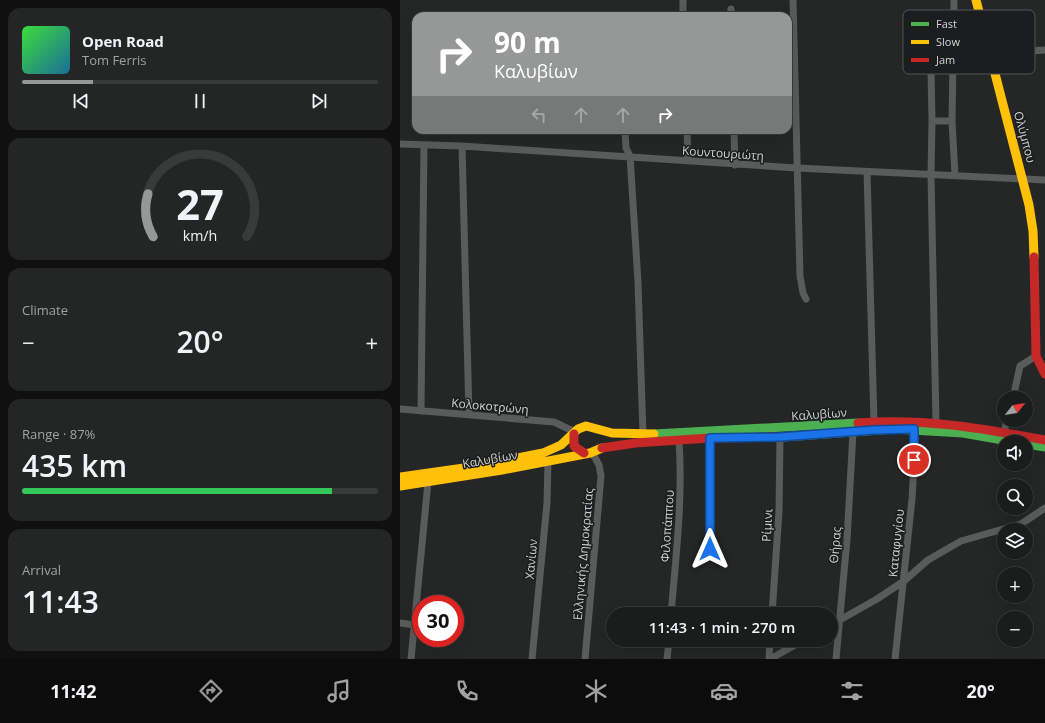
<!DOCTYPE html>
<meta charset="utf-8">
<style>
:root{--surface:#1b1d1c;--page:#242625;--text:#f1f3f6;--muted:#a0a2a3;--line:#393b3b;--accent:#959897}
body{margin:0;font-family:"Open Sans",sans-serif;background:var(--page);color:var(--text);height:100vh;display:flex;flex-direction:column;font-size:15px;white-space:nowrap}
*{box-sizing:border-box;margin:0}
p{font-size:13px;color:var(--muted)}
.icon{flex:none;width:22px;height:22px;fill:none;stroke:currentColor;stroke-width:2;stroke-linecap:round;stroke-linejoin:round}
.map{position:relative;flex:1;overflow:hidden}
.drawer{display:flex;flex-direction:column;gap:8px;padding:8px;background:#0f100f;width:400px}
.drawer>*{flex:none}
.banner{position:absolute;left:12px;top:12px;width:380px;height:122px;border-radius:12px;box-shadow:0 4px 16px #0002,0 0 0 1px var(--line);background:#959897;color:#fff;overflow:hidden}
.needle{width:26px;rotate:60deg}
.buttons{position:absolute;left:597px;top:391px;display:grid;gap:8px}
.buttons a{display:grid;place-items:center;width:36px;height:36px;border-radius:50%;background:var(--surface);box-shadow:0 4px 16px #0002,0 0 0 1px var(--line);font-size:20px}
.speed{position:absolute;left:12px;top:595px;display:flex;gap:8px;font-size:20px;font-weight:700;text-align:center}
.speed>*{display:grid;place-content:center;width:52px;height:52px;border-radius:50%;background:var(--surface);box-shadow:0 4px 16px #0002,0 0 0 1px var(--line);line-height:1}
.speed .limit{border:6px solid #d22;background:#fff;color:#111}
.pin{position:absolute;display:grid;place-items:center;width:34px;height:34px;color:#fff;margin:-17px;border:2px solid #fff;border-radius:50%;box-shadow:0 1px 4px #0007}
.me{position:absolute;width:44px;margin:-22px;rotate:0deg;stroke-linejoin:round;filter:drop-shadow(0 0 3px #0008)}
.turn{display:flex;align-items:center;gap:14px;height:84px;padding:0 16px;font-size:18px}
.turn .icon{width:52px;height:52px;stroke-width:2.5}
.turn b{display:block;font-size:28px;line-height:34px}
.lanes{display:flex;align-items:center;height:38px;padding:0 16px;background:#0003;justify-content:center;gap:20px;direction:ltr}
.lanes .off{opacity:.35}
.big{font-size:30px;font-weight:600;line-height:1.1}
.drawer .card{flex:1;display:flex;flex-direction:column;justify-content:center;gap:6px;min-width:0;padding:0 14px;border-radius:12px;background:var(--page)}
.drawer .dial{align-items:center;gap:0}
.dial svg{height:104px;overflow:visible;fill:none;stroke:var(--line);stroke-width:7;stroke-linecap:round;text-anchor:middle}
.dial text{fill:var(--text);stroke:none}
.song{display:flex;align-items:center;gap:12px}
.cover{width:48px;height:48px;border-radius:6px;background:linear-gradient(135deg,hsl(120 70% 55%),hsl(200 70% 35%))}
.played{height:4px;border-radius:2px;background:linear-gradient(90deg,var(--accent) 20%,var(--line) 20%)}
.keys{display:flex;justify-content:space-around;direction:ltr}
.heat{display:flex;justify-content:space-between;align-items:center;font-size:22px;direction:ltr}
.charge{height:6px;border-radius:3px;background:linear-gradient(90deg,#34c759 87%,var(--line) 0)}
.trip{position:absolute;left:206px;top:607px;width:232px;height:40px;border-radius:20px;background:var(--surface);box-shadow:0 4px 16px #0002,0 0 0 1px var(--line);font-weight:600;line-height:40px;text-align:center}
.dock{display:flex;height:64px;justify-content:space-around;align-items:center;background:#0b0c0b;color:var(--muted)}
.dock .icon{width:28px;height:28px}
.dock .selected{color:var(--accent)}
.dock b{font-size:18px;color:var(--text)}
main{display:flex;flex:1;min-height:0}
.map>svg:first-child{display:block}
</style>
<main>
<section class="drawer">
<div class="card">
<div class="song"><i class="cover"></i><div><b>Open Road</b><p>Tom Ferris</p></div></div>
<div class="played"></div>
<div class="keys"><svg class="icon" aria-label="previous" viewBox="0 0 24 24"><path d="M18 5L8 12l10 7zM5 5v14"/></svg><svg class="icon" aria-label="pause" viewBox="0 0 24 24"><path d="M8 5v14M16 5v14"/></svg><svg class="icon" aria-label="next" viewBox="0 0 24 24"><path d="M6 5l10 7-10 7zM19 5v14"/></svg></div>
</div>
<div class="card dial"><svg viewBox="0 0 100 80">
<path d="M14 69A42 42 0 1 1 86 69"/>
<path d="M14 69A42 42 0 0 1 10 36" stroke="#959897"/>
<text x="50" y="56" font-size="32" font-weight="700">27</text>
<text x="50" y="72" font-size="11">km/h</text>
</svg></div>
<div class="card"><p>Climate</p>
<div class="heat"><a>−</a><b class="big">20°</b><a>+</a></div>
</div>
<div class="card"><p>Range · 87%</p><b class="big">435 km</b><div class="charge"></div></div>
<div class="card"><p>Arrival</p><b class="big">11:43</b></div>
</section>
<div class="map">
<svg width="645" height="659" viewBox="0 0 645 659">
<rect width="100%" height="100%" fill="#242726"/>
<g fill="none" stroke-linecap="round" stroke-linejoin="round">
<path stroke="#5a5b5b" stroke-width="7" d="M283,0V16
M393,0L400,276L403,293L406,299
M554,0L552,121L555,175
M331,9V16
M530,19L532,121H552
M591,58L614,52L645,50
M532,121L531,175L536,422
M225,130L226,148L230,156L238,282L243,435
M287,130L288,161
M334,130L335,165
M0,144L62,146L397,168L645,180
M62,146L69,415
M467,172L474,422
M613,398L620,366L636,356
M0,409L154,422L175,432
M21,411L24,145
M604,432L607,420
M310,438V549
M271,614C276,556 283,498 279,440
M372,614L379,512L380,437
M0,623L15,625
M431,625L477,599L504,581L528,560L561,541L621,524L645,508
M11,659L28,482
M132,659L147,503L148,461
M185,659L201,476L199,465L192,452
M267,659L269,640
M369,659L370,640
M370,659L404,640
M436,659L447,540L453,432
M495,659L512,499L515,447L514,429"/>
<path stroke="#4caf50" stroke-width="9" d="M254,434L458,423
M384,437L494,429L563,433L614,442
M626,444L645,447"/>
<path stroke="#ffc107" stroke-width="9" d="M576,0L629,205L633,231L634,257
M0,477L71,467L143,453L161,445L178,429L186,426L212,433L254,434
M0,486L102,470L190,453L202,448"/>
<path stroke="#c62828" stroke-width="9" d="M634,257L636,356L645,374
M458,423C525,418 580,428 645,440
M174,434V446L184,453
M202,448L235,443L310,438L384,437"/>
</g>
<g fill="none" stroke-linecap="round" stroke-linejoin="round">
<g stroke="#114b97" stroke-width="10">
<path id="route" d="M310,549V438L380,437L474,430L514,429V460"/>
</g>
<use href="#route" stroke="#1a73e8" stroke-width="7"/>
</g>
<g text-anchor="middle" dominant-baseline="central" stroke-width="3" stroke-linejoin="round" paint-order="stroke">
<g font-size="12" fill="#d2d5d4" stroke="#1a1e1e">
<text transform="translate(625 137) rotate(75)">Ολύμπου</text>
<text transform="translate(323 153) rotate(4)">Κουντουριώτη</text>
<text transform="translate(90 406) rotate(5)">Κολοκοτρώνη</text>
<text transform="translate(419 414) rotate(-4)">Καλυβίων</text>
<text transform="translate(90 459) rotate(-10)">Καλυβίων</text>
<text transform="translate(367 525) rotate(-87)">Ρίμινι</text>
<text transform="translate(267 526) rotate(-86)">Φιλοπάππου</text>
<text transform="translate(496 543) rotate(-84)">Καταφυγίου</text>
<text transform="translate(435 545) rotate(-85)">Θήρας</text>
<text transform="translate(183 554) rotate(-85)">Ελληνικής Δημοκρατίας</text>
<text transform="translate(131 559) rotate(-85)">Χανίων</text>
</g>
</g>
<rect x="503" y="10" width="132" height="64" rx="6" fill="#1a1e1e" stroke="#515555" stroke-width="1"/>
<rect x="511" y="22" width="18" height="4" fill="#4caf50"/>
<rect x="511" y="40" width="18" height="4" fill="#ffc107"/>
<rect x="511" y="58" width="18" height="4" fill="#c62828"/>
<g font-size="11" fill="#d2d5d4">
<text x="536" y="28">Fast</text>
<text x="536" y="46">Slow</text>
<text x="536" y="64">Jam</text>
</g>
</svg>
<div class="buttons">
<a><svg class="needle" viewBox="-14 -14 28 28"><path d="M0-13l5 13h-10z" fill="#e53935"/><path d="M0 13l5-13h-10z" fill="#a0a2a3"/></svg></a>
<a><svg class="icon" aria-label="sound" viewBox="0 0 24 24"><path d="M4 9h4l5-4v14l-5-4H4zM17 9q2 3 0 6"/></svg></a>
<a><svg class="icon" aria-label="search" viewBox="0 0 24 24"><circle cx="10" cy="10" r="6"/><path d="M15 15l6 6"/></svg></a>
<a><svg class="icon" aria-label="layers" viewBox="0 0 24 24"><path d="M12 4l9 5-9 5-9-5zM3 14l9 5 9-5"/></svg></a>
<a>+</a>
<a>−</a>
</div>
<div class="speed"><div class="limit">30</div></div>
<div class="pin" style="left:514px;top:460px;background:#d93025"><svg class="icon" aria-label="arrive" viewBox="0 0 24 24"><path d="M6 21V4h12l-3 4 3 4H6"/></svg></div>
<svg class="me" style="left:310px;top:549px" viewBox="-20 -20 40 40"><path d="M0-17L14 15 0 8-14 15z" fill="#1a73e8" stroke="#fff" stroke-width="4"/></svg>
<div class="trip">11:43 · 1 min · 270 m</div>
<div class="banner">
<div class="turn"><svg class="icon" aria-label="right" viewBox="0 0 24 24"><path d="M7 20v-9h11M14 6l5 5-5 5"/></svg><div><b>90 m</b>Καλυβίων</div></div>
<div class="lanes"><svg class="icon off" aria-label="left" viewBox="0 0 24 24"><path d="M17 20v-9H6M10 6l-5 5 5 5"/></svg><svg class="icon off" aria-label="ahead" viewBox="0 0 24 24"><path d="M12 20V5M6 11l6-6 6 6"/></svg><svg class="icon off" aria-label="ahead" viewBox="0 0 24 24"><path d="M12 20V5M6 11l6-6 6 6"/></svg><svg class="icon" aria-label="right" viewBox="0 0 24 24"><path d="M7 20v-9h11M14 6l5 5-5 5"/></svg></div>
</div>
</div>
</main>
<nav class="dock">
<b>11:42</b>
<svg class="icon selected" aria-label="directions" viewBox="0 0 24 24"><path d="M12 3l9 9-9 9-9-9zM9 14v-3h6M13 9l2 2-2 2"/></svg>
<svg class="icon" aria-label="music" viewBox="0 0 24 24"><path d="M9 18V5l10-2v13"/><circle cx="6" cy="18" r="3"/><circle cx="16" cy="16" r="3"/></svg>
<svg class="icon" aria-label="phone" viewBox="0 0 24 24"><path d="M5 4h4l2 5-3 2q2 4 5 5l2-3 5 2v4C11 20 4 13 5 4z"/></svg>
<svg class="icon" aria-label="climate" viewBox="0 0 24 24"><path d="M12 3v18M4 7l16 10M4 17L20 7"/></svg>
<svg class="icon" aria-label="car" viewBox="0 0 24 24"><path d="M5 17H2v-5l4-1 3-4h7l3 4 3 1v5h-3M9 17h6M6 11h13"/><circle cx="7" cy="17" r="2"/><circle cx="17" cy="17" r="2"/></svg>
<svg class="icon" aria-label="filters" viewBox="0 0 24 24"><path d="M4 7h16M4 17h16"/><circle cx="9" cy="7" r="2"/><circle cx="15" cy="17" r="2"/></svg>
<b>20°</b>
</nav>
